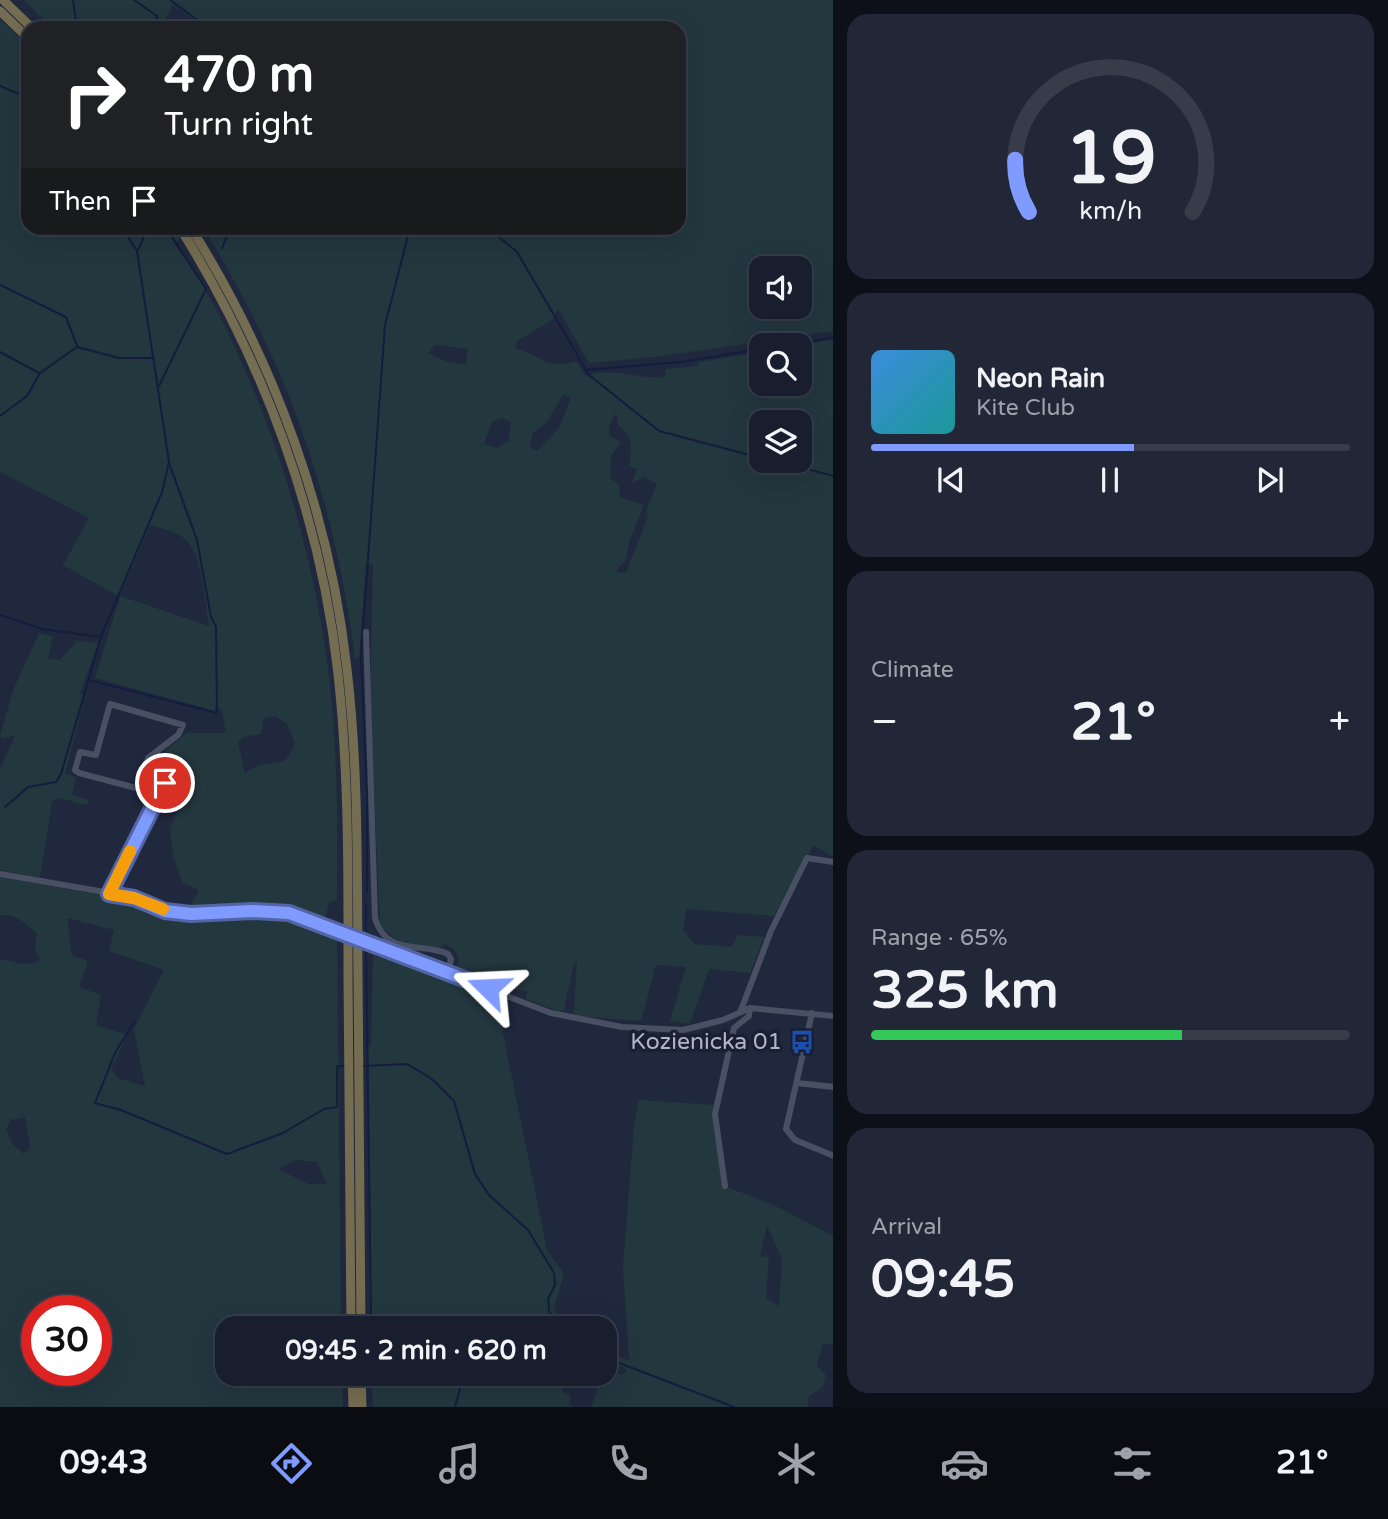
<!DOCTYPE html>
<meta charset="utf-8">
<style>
:root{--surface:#181e2e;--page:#212736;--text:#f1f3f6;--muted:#9fa2aa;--line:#363c4a;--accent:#809bff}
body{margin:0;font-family:"Varela Round",sans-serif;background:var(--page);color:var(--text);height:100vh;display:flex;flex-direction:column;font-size:26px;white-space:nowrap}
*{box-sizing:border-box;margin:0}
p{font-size:23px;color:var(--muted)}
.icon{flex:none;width:38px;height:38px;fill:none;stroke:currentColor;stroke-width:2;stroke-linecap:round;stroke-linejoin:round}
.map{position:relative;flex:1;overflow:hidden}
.drawer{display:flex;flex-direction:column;gap:14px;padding:14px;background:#0d1019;width:555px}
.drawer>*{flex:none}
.top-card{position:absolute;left:21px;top:21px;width:665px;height:214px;border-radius:21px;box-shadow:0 7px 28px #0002,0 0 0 2px var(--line);background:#202124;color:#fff;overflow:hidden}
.buttons{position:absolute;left:749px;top:256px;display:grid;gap:14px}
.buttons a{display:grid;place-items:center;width:63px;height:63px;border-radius:14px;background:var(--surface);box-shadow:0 7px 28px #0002,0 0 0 2px var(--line);font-size:35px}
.speed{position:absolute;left:21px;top:1295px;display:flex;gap:14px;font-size:35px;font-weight:700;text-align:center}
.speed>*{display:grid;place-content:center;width:91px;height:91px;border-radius:50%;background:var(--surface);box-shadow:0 7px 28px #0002,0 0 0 2px var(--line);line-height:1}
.speed .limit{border:10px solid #d22;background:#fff;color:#111}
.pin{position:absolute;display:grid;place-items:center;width:60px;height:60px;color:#fff;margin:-30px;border:4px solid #fff;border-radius:50%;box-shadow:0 2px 7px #0007}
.me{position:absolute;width:77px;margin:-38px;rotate:291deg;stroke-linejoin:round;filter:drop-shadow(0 0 5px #0008)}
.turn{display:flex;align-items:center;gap:24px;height:147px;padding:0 28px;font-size:32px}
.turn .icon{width:91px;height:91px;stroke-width:2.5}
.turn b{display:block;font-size:49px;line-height:60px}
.then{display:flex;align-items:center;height:66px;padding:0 28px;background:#0003;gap:14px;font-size:26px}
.big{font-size:52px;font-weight:800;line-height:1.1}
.drawer .tile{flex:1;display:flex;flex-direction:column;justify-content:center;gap:10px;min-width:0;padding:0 24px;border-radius:21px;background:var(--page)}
.drawer .dial{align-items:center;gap:0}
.dial svg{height:182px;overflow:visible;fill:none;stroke:var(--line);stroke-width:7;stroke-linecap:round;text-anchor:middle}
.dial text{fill:var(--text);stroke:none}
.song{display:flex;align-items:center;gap:21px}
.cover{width:84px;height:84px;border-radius:10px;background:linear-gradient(135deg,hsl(210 70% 55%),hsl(180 70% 35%))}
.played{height:7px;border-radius:4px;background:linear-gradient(90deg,var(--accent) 55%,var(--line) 55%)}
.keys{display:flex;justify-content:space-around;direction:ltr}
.heat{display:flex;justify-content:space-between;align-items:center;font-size:38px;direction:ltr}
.charge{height:10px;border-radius:5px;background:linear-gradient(90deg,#34c759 65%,var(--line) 0)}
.trip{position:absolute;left:215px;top:1316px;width:402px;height:70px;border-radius:21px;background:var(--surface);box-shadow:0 7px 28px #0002,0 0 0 2px var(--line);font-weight:800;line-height:70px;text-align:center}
.dock{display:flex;height:112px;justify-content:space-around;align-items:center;background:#0a0c12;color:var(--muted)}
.dock .icon{width:49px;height:49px}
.dock .selected{color:var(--accent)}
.dock b{font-size:32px;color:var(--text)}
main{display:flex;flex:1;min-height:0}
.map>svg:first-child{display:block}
</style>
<main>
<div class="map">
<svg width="834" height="1407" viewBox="0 0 834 1407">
<rect width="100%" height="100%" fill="#20283e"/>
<path fill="#23373f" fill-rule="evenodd" d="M24,0H833V331L662,356L589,363L558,309L552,320L517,341L515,349C542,354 544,371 576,361L586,376C612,366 638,380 664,377L666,369L698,366L699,362L761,352V383H800V345L833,340V857L814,845L774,916L686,909L683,930L694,944L731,947L738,935L764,937L750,973L709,969L690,1024L670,1021L686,967L656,965L641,1021L576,1016L574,1012L577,962L574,963L564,1010L558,1011L526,999L527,991L495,985L456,968L459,958L453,948L444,944L442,947C418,947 395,945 380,924L370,699L373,565L366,564L359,657L355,658C345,571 318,465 284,384C262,330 234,279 204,228H679V28H206L173,5L161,28H52ZM761,268H800V306H761ZM435,345L468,349L466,364L450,363L428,353ZM563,395L571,398L559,428L537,451L530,447L533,433L546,423ZM616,413L619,426C634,438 632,448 629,466L637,469L632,483L644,477L657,484L646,511L648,516L626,573L617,572L618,567L625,562L630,540L644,505L620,497L619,485L610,478L611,456L621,442L609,435V426ZM501,418L511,422L508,441L497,448L484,444L492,422ZM761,422H800V460H761Z
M0,19L28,46V228H173L180,239L174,243C185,260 199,277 209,296C268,405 308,531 326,653C337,730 338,810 337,887V899L329,903L324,921L274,907L188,910L199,890L182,882L173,855L170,829L184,791L150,765L186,733H226L222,710L215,706V711L95,678L120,597L63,565L89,518L0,472ZM150,525C161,528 179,532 186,540C203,556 205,603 209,626L120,596ZM275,716L287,724L295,743C286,767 281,761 261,765C255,766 250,770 245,773L238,743L243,737L261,734L263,719Z
M39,633L53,636L48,659L60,660L77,641L98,643L80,694L85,696L65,774L76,777L72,795L89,800L87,805L58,798L52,801L40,878L0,870V769L15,736L3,738L0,735L14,688Z
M0,877L118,898L177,915H280L300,920L337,936L341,1328H228V1374H342L343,1407H0V959L23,964L38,962L40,959L35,950L37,934C26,923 16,914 0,915ZM67,918L114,930L109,951L164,970L134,1029L145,1086L118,1078L111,1069L127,1035L96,1025L101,995L79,987L88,961L72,955ZM25,1117L30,1147L24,1154L13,1145L6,1130L10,1120ZM295,1160L317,1162L327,1184H308L278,1169ZM37,1311H96V1370H37Z
M373,956C416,966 456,979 496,999L547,1250L564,1274L554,1308L566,1328H370L367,1047L371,1045Z
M639,1100L715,1105L727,1187L776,1206L833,1236V1345L823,1343L817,1366L826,1375L823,1387L808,1397V1407H591L600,1382C588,1378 576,1375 565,1382L562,1391L570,1395L569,1405L576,1407H373L371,1374H606V1370L624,1375L626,1369L606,1360V1353L629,1360L623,1267L634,1127ZM767,1226L782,1259L779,1306L766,1298L769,1257L760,1256Z"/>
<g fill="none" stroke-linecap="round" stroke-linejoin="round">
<path stroke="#131d3d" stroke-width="2" d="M73,0L77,28
M134,0L157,16L154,28
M170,0L208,28
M0,86L28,98
M488,228L517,252L589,375L659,431L761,458
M222,248L230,228
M138,250L148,228
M0,285L66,317L77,346
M788,345L834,337
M77,347L119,358H154
M0,352L39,373
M585,370L681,362L761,349
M159,386L206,289L166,228
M0,416L27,396L40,373L77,347
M772,460L834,476
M0,615L42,629L101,637
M89,680L217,713L216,627L211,617L197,540L169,463
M5,807L28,787L56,782L61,774L101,637L162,492L169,462L137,251L128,237L126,228
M367,892V796L361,656L385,325L410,228
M366,941V904
M366,946L371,1315L384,1328
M134,1022L115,1053L95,1103L121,1110L227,1154L283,1133L324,1109L337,1107V1066H345
M363,1066L407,1064L432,1079L454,1101L475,1174L489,1195L528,1230L554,1273L555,1285L548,1299L549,1311L560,1328
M606,1358L734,1407
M455,1407L464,1374"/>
<path stroke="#4a5064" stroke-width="6" d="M366,632L375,918C386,957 424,942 448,954L451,959L448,973
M110,704L183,725L178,735L148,758L136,788L79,773L75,770L80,752L96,755Z
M0,874L122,895L165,910L191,914L252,911L289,913L551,1013L622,1027L683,1030L723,1020L750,1008L834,1016
M109,894L165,783L144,769
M741,1010L771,931L807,858L834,862
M812,1013L786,1129L795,1140L834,1156
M797,1083L834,1087
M725,1186L715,1114L734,1028L749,1016L750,1008"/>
<path stroke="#756d51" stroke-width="9" d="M3,0L32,28
M0,11L28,38
M180,228C264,362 321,517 338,674C349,774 348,875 348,976C349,1093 350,1211 351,1328
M191,228C274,360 330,514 347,669C359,771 357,873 358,976C359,1093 360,1211 361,1328
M352,1374L353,1407
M361,1374L362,1407"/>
</g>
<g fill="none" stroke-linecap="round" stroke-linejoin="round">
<g stroke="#5365a6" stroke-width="18">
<path id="route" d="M165,783L109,894L134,898L165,911L191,914L252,911L289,913L488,988"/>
</g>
<use href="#route" stroke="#809bff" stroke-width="12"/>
<path stroke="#f59e0b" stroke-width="12" d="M130,851L109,894L134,898L163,909"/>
</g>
<defs>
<g id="bus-bare" transform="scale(1.89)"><path d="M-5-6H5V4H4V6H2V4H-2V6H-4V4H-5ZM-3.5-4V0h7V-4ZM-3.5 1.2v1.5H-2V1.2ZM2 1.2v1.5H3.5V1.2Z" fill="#1a4fb4" stroke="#1a2033" stroke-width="2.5" paint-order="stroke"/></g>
</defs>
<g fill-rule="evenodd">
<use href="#bus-bare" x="802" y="1042"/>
</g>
<g text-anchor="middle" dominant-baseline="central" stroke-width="7" stroke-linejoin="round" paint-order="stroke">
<g font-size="23" fill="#b0b5ca" stroke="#1a2033" text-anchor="end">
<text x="782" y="1042">Kozienicka 01</text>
</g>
</g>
</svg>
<div class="buttons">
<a><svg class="icon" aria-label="sound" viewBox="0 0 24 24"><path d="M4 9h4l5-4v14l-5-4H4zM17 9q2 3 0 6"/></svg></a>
<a><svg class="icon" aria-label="search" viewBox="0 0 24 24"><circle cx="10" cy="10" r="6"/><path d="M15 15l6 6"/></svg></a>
<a><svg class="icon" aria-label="layers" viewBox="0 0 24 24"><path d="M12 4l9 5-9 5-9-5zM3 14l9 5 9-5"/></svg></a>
</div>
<div class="speed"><div class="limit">30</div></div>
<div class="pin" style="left:165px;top:783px;background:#d93025"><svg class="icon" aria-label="arrive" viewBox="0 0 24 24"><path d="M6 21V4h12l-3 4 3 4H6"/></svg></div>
<svg class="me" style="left:488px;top:988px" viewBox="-20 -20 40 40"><path d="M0-17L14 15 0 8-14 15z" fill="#809bff" stroke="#fff" stroke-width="4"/></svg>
<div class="trip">09:45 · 2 min · 620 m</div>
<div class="top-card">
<div class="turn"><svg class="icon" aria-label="right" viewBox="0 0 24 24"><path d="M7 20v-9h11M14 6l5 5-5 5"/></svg><div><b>470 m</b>Turn right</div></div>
<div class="then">Then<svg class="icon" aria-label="arrive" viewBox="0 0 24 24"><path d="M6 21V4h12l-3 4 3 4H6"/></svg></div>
</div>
</div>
<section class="drawer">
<div class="tile dial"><svg viewBox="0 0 100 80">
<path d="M14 69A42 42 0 1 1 86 69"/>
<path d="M14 69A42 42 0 0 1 8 46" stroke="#809bff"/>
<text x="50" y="56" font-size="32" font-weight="700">19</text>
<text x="50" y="72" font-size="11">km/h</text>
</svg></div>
<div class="tile">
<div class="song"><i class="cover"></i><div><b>Neon Rain</b><p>Kite Club</p></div></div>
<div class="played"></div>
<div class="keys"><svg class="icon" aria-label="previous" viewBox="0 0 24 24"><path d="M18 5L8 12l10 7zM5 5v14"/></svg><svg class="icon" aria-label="pause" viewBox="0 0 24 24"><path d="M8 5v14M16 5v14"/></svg><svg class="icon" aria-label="next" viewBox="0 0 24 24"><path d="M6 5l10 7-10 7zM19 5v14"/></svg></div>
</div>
<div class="tile"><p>Climate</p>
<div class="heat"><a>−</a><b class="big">21°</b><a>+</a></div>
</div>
<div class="tile"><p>Range · 65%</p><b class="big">325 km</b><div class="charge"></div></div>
<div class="tile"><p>Arrival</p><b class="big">09:45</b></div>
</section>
</main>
<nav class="dock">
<b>09:43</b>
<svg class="icon selected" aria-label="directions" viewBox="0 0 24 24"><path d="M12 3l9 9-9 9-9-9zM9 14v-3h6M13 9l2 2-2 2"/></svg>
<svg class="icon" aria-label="music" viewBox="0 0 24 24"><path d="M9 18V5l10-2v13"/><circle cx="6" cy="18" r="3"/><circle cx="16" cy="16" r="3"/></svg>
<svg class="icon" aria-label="phone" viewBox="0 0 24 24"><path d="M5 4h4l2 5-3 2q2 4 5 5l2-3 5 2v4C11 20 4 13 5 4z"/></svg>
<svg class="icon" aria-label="climate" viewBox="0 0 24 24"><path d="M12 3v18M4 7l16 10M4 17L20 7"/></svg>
<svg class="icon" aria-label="car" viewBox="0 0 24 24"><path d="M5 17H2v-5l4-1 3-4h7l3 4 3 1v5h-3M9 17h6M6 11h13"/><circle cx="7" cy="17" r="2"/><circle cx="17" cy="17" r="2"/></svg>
<svg class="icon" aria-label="filters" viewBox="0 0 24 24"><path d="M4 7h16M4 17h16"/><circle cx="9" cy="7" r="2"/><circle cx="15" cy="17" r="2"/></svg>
<b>21°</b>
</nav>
